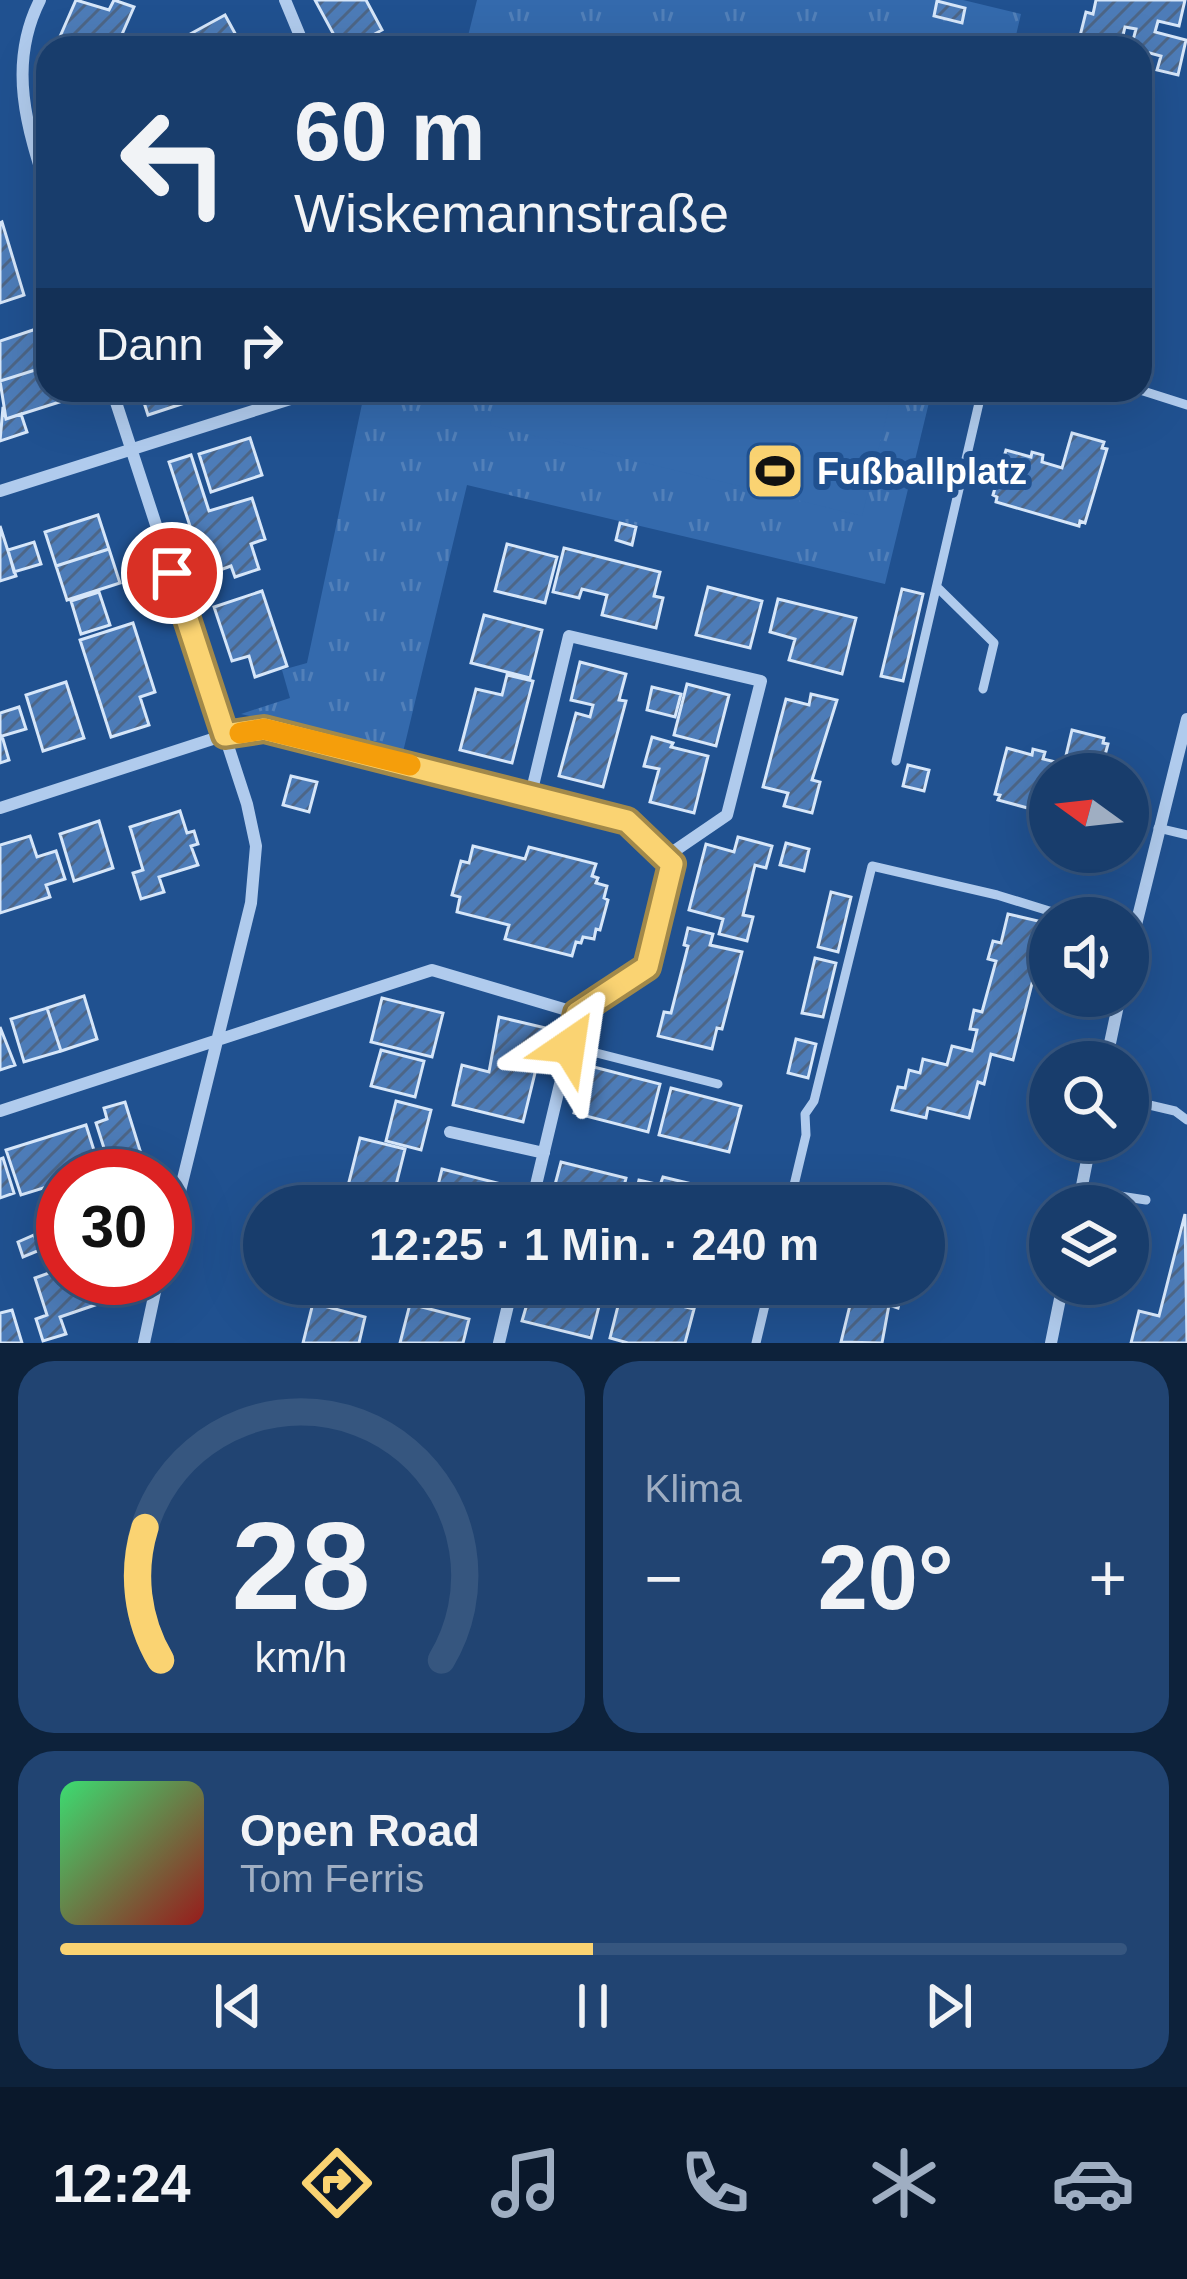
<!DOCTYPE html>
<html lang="de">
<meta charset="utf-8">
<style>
:root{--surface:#183d6c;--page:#214472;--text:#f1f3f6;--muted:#9faec2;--line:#36567f;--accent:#fad372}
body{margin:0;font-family:Arial,sans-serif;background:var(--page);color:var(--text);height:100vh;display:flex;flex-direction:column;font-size:45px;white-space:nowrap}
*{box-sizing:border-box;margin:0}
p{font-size:39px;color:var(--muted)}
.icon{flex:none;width:66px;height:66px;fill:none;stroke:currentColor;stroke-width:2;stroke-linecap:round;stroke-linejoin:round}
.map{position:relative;height:1343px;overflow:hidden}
.details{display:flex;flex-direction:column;gap:18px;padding:18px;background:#0d223b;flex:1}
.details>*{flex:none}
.banner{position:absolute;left:36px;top:36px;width:1116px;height:366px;border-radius:36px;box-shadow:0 12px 48px #0002,0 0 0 3px var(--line);background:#183d6c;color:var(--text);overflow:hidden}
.needle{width:78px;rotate:285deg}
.tools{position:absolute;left:1029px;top:753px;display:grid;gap:24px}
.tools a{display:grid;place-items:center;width:120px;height:120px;border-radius:50%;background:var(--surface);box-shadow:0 12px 48px #0002,0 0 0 3px var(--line);font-size:60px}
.speed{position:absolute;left:36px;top:1149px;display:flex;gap:24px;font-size:60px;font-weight:700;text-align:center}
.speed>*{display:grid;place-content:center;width:156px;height:156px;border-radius:50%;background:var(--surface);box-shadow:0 12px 48px #0002,0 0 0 3px var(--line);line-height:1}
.speed .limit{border:18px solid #d22;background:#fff;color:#111}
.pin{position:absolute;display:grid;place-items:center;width:102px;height:102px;color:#fff;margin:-51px;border:6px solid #fff;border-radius:50%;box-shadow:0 3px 12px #0007}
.me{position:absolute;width:132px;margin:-66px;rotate:32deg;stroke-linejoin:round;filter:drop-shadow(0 0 9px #0008)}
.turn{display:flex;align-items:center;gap:42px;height:252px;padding:0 60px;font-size:54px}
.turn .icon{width:156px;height:156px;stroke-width:2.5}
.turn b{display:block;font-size:84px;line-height:102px}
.then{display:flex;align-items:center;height:114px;padding:0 60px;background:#0003;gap:24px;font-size:45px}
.big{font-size:90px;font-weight:700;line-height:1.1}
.details .widget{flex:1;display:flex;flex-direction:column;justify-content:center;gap:18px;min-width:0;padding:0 42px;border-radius:36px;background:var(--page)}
.details .dial{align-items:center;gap:0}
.dial svg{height:312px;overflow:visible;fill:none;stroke:var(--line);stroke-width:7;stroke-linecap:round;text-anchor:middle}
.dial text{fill:var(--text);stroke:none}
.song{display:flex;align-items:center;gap:36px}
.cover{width:144px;height:144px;border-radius:18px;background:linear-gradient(135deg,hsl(140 70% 55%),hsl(0 70% 35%))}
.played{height:12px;border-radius:6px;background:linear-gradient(90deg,var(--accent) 50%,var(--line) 50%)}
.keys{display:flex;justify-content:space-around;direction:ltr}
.heat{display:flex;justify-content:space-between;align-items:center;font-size:66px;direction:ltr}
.details .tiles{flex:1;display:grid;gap:18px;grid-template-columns:1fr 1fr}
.widget:last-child{grid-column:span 2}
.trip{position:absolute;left:243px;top:1185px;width:702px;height:120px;border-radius:60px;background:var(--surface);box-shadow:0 12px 48px #0002,0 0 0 3px var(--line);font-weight:700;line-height:120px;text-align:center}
.dock{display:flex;height:192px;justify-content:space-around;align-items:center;background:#0a182b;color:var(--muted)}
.dock .icon{width:84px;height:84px}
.dock .active{color:var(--accent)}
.dock b{font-size:54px;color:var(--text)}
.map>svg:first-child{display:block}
</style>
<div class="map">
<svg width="1187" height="1343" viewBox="0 0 1187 1343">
<defs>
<pattern id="grass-tufts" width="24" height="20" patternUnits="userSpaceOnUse" patternTransform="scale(3)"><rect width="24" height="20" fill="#346aad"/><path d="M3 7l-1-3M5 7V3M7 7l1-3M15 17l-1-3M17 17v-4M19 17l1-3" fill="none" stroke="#5280b9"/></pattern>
<pattern id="building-hatch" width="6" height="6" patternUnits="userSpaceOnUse" patternTransform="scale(3)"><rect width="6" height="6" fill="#4d7cb8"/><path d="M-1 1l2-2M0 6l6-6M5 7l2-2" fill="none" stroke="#4d6687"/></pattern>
</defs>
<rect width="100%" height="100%" fill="#205190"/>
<path fill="url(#grass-tufts)" d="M477,0H963L1021,14L1013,48H465Z
M365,390H932L885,584L467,485L403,752L241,714L290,698L282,670L307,663Z"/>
<path fill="#346aad" d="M498,390H893L862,516L490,425Z"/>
<path fill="url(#building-hatch)" stroke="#d6e6f9" stroke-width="3" d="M76,0L109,10L114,0L134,7L116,48H55Z
M315,0H366L382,30L362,41L366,48H341Z
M1096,0H1185L1179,26L1158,21L1155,32L1186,40L1178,75L1157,70L1161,56L1131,48L1136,29L1125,27L1120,48H1077L1086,12L1093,14Z
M937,1L965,8L962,23L934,16Z
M225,15L243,48H186L181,39Z
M2,222L24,295L0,303V223Z
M39,328L48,366L0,381V341Z
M48,366V390H66L69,399L6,419L0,381Z
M140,390H217L218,392L148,415Z
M3,407L6,419L21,414L27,432L0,441Z
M1072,433L1104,442L1102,448L1107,449L1085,523L1080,521L1079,526L996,502L997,497L993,495L1006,450L1031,457L1032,452L1043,455L1042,462L1062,468Z
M250,438L262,475L211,492L199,454Z
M191,455L209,511L252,498L265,539L251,544L259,569L235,577L231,566L206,575L169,462Z
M98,515L109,549L56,566L45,532Z
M620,523L636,527L632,545L616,540Z
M0,526L16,576L0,581Z
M34,542L41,564L14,572L8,550Z
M507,544L557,557L545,603L495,591Z
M564,548L660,572L654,596L663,598L656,628L602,615L607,595L582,589L579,598L553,592Z
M109,549L120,583L67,600L56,566Z
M708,587L762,601L750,648L696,635Z
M902,589L923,594L903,681L881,676Z
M262,591L287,666L255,677L249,656L232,661L214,607Z
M99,592L110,625L81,634L71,601Z
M778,599L856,618L842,674L789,660L795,639L770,632Z
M484,615L542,630L530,678L471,663Z
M133,623L155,692L140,697L149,725L111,737L80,640Z
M580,662L626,674L619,700L626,701L603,787L559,776L576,713L590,717L593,705L571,700Z
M507,675L533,681L512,763L460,750L476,689L502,695Z
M66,682L84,738L43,751L26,695Z
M687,684L729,695L716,746L674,735Z
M652,687L681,694L675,717L647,710Z
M811,694L837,700L812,780L820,782L812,813L784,806L788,793L763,787L786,699L809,705Z
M19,707L26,729L2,736L9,760L0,763V713Z
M1072,730L1104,738L1103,743L1108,744L1100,774H1050V814L998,800L1000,795L995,794L1007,748L1032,755L1033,749L1045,752L1043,759L1064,764Z
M652,737L673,743L671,747L708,756L694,813L650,802L659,769L644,766Z
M908,765L929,770L924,791L903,786Z
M291,776L317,782L309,812L283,805Z
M180,811L187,833L194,831L198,844L191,846L198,865L159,877L164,892L141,899L133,873L143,870L130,827Z
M99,821L113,868L74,881L60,834Z
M30,836L37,857L56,851L65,879L46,885L50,897L0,913V845Z
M738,837L772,846L766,868L755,865L743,915L753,917L747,941L719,934L723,919L689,910L706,844L734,852Z
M786,843L809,849L804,871L780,865Z
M473,846L525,859L529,847L596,864L592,876L598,878L596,883L607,886L604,898L608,900L600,930L596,929L594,939L583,937L581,943L576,942L572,956L505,939L509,925L457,912L460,897L452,895L461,861L469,863Z
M831,892L851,897L838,952L818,947Z
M1008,914L1047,923L1013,1060L991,1054L984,1084L978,1082L969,1118L928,1108L926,1118L892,1110L898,1087L905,1088L909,1070L920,1073L923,1059L947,1065L952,1046L972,1051L977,1030L970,1029L974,1010L982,1012L996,961L988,959L993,941L1001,943Z
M688,928L713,934L710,945L742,952L722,1029L717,1028L712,1049L658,1036L664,1012L671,1013L688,946L684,945Z
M815,958L836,963L823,1017L802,1013Z
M84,996L97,1039L61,1051L47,1008Z
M382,998L443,1013L432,1057L371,1042Z
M47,1008L61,1051L24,1062L11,1019Z
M499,1017L546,1028L523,1122L453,1105L462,1065L489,1072Z
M0,1027L15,1065L0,1070Z
M796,1039L816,1044L808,1078L788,1073Z
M381,1050L424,1061L415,1097L371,1086Z
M586,1065L660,1084L648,1132L574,1113Z
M671,1088L741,1106L729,1152L659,1135Z
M396,1101L431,1110L421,1150L386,1141Z
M125,1102L143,1160L111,1170L96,1123L107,1119L104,1108Z
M86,1125L98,1163L85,1167L87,1174L63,1176V1182L21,1195L6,1150Z
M360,1138L405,1149L393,1197L348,1186Z
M3,1158L14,1193L0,1198V1159Z
M561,1162L626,1178L619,1206H573L574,1202L552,1196Z
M442,1169L517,1188L512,1206H433Z
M663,1177L713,1189L708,1206H633L639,1180L660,1185Z
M1185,1214L1187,1343H1131L1139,1311L1159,1316Z
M34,1235L40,1250L23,1257L18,1242Z
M63,1268V1278H89L98,1304L60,1317L66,1334L43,1341L36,1319L47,1315L35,1278Z
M558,1284L602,1294L591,1338L522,1321L529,1297L553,1304Z
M833,1284H904L898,1308L889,1305L882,1343L841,1342L852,1297L831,1292Z
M641,1296L694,1309L685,1343H628L610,1338L620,1298L639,1303Z
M313,1303L365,1317L359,1343H303Z
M410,1304L469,1319L463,1343H400Z
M12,1310L22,1343H0V1313Z"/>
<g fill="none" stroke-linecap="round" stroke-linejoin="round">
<path stroke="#b0cbed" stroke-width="9" d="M1140,390L1187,405
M938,588L994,643L983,689
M896,761L982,390
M1158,828L1187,835
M569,1046L718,1084
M1128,1100L1175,1111L1187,1120
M1081,1190L1146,1200
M789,1206L806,1135L805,1114L814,1101L872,866L997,895L1072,918
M632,1284L642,1287
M756,1343L770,1284"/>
<path stroke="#b0cbed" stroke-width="12" d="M40,0C7,65 27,128 48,193
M285,0L305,48
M112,390L247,804L256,846L251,903L165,1252
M0,491L319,390
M530,798L569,636L761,681L727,815L667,856
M0,808L225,735L264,729L627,821L672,864L648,967L577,1013L432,970L0,1111
M1128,957L1187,719
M1106,1062L1120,996
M450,1132L544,1153
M531,1206L577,1013
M1078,1206L1091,1140
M144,1343L158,1278
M499,1343L513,1284
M1051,1343L1063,1284"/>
</g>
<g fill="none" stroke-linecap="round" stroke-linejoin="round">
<g stroke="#a2894a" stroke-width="30">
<path id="route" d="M172,573L225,735L264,729L627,821L672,864L647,967L577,1013L569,1046"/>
</g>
<use href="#route" stroke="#fad372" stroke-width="21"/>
<path stroke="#f59e0b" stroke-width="21" d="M240,733L264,729L410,765"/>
</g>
<defs>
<g id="stadium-square" transform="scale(3)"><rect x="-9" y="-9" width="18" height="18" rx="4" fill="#fad372" stroke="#205190"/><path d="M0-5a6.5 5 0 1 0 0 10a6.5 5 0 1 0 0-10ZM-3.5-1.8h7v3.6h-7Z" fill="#111"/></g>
</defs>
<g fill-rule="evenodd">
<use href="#stadium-square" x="775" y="471"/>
</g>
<g text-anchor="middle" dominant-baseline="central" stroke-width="12" stroke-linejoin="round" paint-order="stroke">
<g font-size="36" font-weight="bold" fill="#fff" stroke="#205190" text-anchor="start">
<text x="817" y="471">Fußballplatz</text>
</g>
</g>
</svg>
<div class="tools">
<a><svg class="needle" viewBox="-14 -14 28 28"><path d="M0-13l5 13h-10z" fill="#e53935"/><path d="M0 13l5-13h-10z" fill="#9faec2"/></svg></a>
<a><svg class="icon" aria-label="sound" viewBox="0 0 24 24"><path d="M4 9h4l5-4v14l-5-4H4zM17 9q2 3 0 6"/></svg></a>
<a><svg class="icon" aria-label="search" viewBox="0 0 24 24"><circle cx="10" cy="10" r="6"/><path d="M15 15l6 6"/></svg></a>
<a><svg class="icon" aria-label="layers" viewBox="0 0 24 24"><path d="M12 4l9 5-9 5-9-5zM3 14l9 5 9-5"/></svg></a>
</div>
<div class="speed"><div class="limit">30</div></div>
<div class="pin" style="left:172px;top:573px;background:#d93025"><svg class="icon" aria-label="arrive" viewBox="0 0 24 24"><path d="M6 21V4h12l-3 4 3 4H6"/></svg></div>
<svg class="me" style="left:569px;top:1046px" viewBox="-20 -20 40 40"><path d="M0-17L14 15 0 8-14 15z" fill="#fad372" stroke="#fff" stroke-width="4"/></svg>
<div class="trip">12:25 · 1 Min. · 240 m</div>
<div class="banner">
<div class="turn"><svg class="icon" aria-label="left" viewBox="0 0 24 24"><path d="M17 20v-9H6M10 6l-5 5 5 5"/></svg><div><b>60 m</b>Wiskemannstraße</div></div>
<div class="then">Dann<svg class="icon" aria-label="right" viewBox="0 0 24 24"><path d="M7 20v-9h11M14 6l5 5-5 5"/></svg></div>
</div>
</div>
<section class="details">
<div class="tiles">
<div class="widget dial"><svg viewBox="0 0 100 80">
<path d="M14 69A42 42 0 1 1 86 69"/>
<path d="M14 69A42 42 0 0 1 10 35" stroke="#fad372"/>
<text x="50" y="56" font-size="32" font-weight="700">28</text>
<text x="50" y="72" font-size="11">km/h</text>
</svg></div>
<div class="widget"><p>Klima</p>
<div class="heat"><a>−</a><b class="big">20°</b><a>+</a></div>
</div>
<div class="widget">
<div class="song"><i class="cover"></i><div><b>Open Road</b><p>Tom Ferris</p></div></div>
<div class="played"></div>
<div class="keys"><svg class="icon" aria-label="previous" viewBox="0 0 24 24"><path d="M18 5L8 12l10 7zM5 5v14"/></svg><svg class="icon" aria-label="pause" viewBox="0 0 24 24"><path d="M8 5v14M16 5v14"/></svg><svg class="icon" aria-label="next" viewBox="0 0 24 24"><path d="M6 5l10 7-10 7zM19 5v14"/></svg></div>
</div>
</div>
</section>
<nav class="dock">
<b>12:24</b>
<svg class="icon active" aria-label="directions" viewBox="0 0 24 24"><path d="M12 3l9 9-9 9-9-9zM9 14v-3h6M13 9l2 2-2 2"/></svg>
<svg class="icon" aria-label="music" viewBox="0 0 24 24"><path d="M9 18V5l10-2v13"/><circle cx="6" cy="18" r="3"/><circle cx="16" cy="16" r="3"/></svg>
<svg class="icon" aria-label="phone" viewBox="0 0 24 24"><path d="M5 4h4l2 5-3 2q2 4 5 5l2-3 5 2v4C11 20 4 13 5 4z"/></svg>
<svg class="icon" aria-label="climate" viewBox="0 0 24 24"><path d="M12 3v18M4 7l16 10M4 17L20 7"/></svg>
<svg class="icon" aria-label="car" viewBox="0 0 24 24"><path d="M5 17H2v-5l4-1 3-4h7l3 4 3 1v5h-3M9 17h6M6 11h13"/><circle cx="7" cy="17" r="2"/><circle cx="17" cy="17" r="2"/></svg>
</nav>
